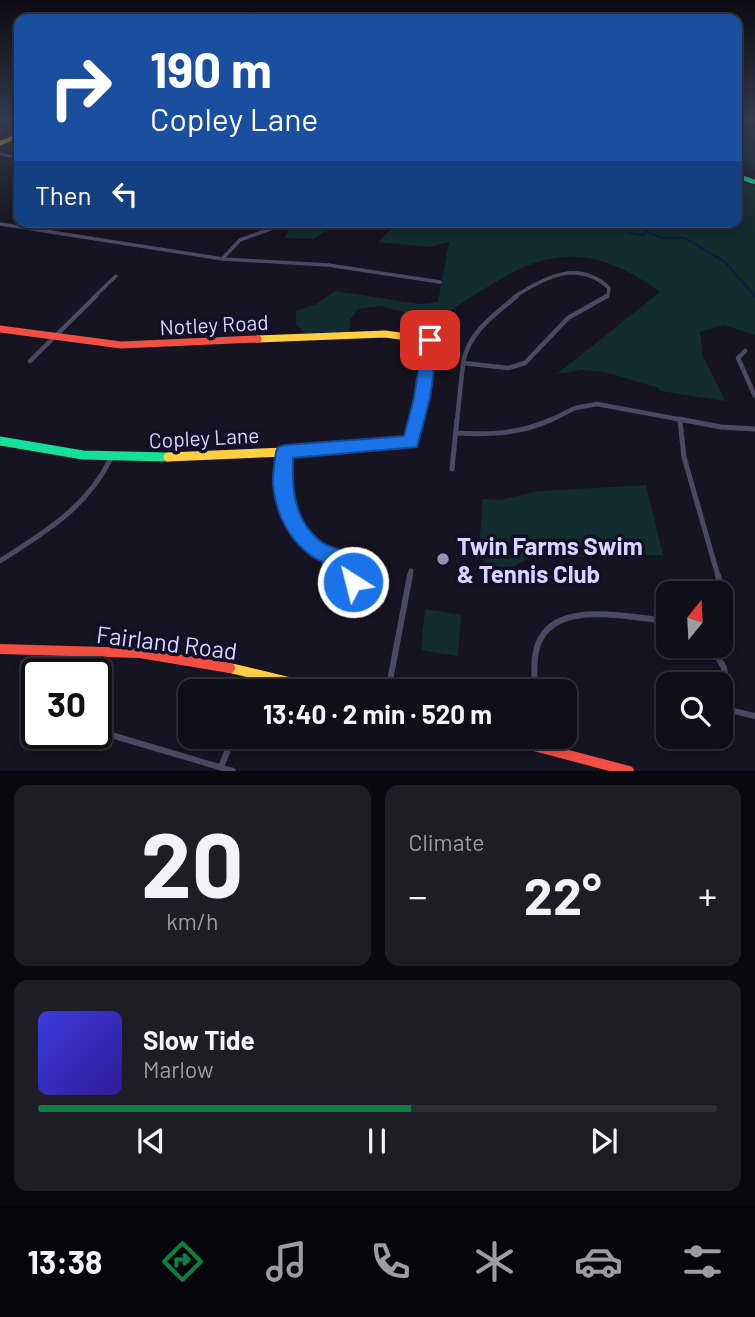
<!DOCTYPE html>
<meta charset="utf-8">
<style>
:root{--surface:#100f19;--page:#1e1d26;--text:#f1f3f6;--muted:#9c9ca2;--line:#302f38;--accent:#0b8043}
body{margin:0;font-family:Barlow,sans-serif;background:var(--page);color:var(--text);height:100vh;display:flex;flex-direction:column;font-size:26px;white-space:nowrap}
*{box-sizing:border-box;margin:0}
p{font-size:23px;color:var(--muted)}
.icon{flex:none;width:38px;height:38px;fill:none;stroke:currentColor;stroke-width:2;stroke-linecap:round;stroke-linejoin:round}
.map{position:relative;height:771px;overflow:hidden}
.sheet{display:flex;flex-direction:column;gap:14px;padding:14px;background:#09080e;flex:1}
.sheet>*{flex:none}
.guide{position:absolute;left:14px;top:14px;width:728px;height:214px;border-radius:14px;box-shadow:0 4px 10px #0003,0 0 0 2px var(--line);background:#1a4fa0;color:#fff;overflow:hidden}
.needle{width:46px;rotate:18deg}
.controls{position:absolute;left:656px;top:581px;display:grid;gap:14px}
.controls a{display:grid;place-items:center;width:77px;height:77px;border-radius:14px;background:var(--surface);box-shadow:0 4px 10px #0003,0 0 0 2px var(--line);font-size:35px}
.speed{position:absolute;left:21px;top:658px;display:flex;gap:14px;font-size:35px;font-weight:700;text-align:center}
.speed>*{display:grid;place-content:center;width:91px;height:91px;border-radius:50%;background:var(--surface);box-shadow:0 4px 10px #0003,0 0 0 2px var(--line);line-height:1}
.speed .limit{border:4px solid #111;border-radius:10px;background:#fff;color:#111}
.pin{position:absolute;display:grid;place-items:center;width:60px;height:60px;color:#fff;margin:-30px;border-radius:14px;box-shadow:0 4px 10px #0006}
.me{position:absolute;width:77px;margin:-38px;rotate:324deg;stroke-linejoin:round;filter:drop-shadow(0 0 5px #0008)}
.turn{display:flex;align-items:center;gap:24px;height:147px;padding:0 21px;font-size:32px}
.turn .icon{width:91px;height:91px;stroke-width:2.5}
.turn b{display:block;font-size:49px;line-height:60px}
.then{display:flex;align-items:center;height:66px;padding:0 21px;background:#0003;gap:14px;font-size:26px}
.big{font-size:52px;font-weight:700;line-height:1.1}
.sheet .tile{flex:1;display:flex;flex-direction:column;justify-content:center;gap:10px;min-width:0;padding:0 24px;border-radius:14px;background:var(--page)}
.sheet .dial{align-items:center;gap:0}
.dial b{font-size:91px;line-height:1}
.song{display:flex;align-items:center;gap:21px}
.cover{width:84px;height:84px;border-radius:10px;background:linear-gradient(135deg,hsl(240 70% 55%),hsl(250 70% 35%))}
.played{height:7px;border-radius:4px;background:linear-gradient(90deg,var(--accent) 55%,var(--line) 55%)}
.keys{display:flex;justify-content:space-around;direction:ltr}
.heat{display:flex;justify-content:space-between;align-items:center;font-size:38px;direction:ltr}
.sheet .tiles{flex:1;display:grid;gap:14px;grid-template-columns:1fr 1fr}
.tile:last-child{grid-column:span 2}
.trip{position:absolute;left:178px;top:679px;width:399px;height:70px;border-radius:14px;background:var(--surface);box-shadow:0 4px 10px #0003,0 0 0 2px var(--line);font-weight:700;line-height:70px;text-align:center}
.menu{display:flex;height:112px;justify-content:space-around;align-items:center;background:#06060a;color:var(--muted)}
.menu .icon{width:49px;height:49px}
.menu .selected{color:var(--accent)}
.menu b{font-size:32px;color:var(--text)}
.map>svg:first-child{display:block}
</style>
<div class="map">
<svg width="755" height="771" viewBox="0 0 755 771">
<rect width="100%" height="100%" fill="#161421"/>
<path fill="#132c2d" d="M755,130V170L737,164V140L742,137L745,131Z
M737,181L755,186V335L724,325L700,332L703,357L725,401L660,391L659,388L604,372L582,370L557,374L660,292C568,225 520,265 438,319L434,336L408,332V323L399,318L403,312L381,306L358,309L350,320L349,332L305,333L296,324V311L316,304L335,291L420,304L438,302L449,242L429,247L378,242L393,227L403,222H737Z
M302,222H369L324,232L313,239L284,238L291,226Z
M646,485L663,555L529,558L490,579L479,549L483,499L500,500L539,491Z
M425,609L461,615L458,656L421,650Z"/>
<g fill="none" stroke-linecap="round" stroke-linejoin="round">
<path stroke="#0b1e41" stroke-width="2" d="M605,222L629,225L630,233L643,235L645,231L662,238H685L725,262L755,296"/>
<path stroke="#4a4962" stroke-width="2.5" d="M744,120L755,122
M0,154L19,158"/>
<path stroke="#4a4962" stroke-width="3.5" d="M0,224L223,259L328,265L440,282
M223,258L240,240L290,222
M94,297L116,276
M514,297C546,277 578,259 609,288L608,295L604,297"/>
<path stroke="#4a4962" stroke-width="4.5" d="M517,296C494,315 468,333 463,363L508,368L525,363L568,318L607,296
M745,351L738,358L755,396
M30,361L96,296
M457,421L463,363
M549,421L575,408L597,404L688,421"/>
<path stroke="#4a4962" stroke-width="5" d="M679,419L721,427L755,429
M680,421L684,457L718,576
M456,433C490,435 521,434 552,419
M285,452C282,490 286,533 323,553C340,562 340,554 353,573L352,576
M452,469L457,419
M0,561C44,533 86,508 110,460
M325,576L326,555
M410,576L411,571"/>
<path stroke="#4a4962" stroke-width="6" d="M325,575L326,599L335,601L350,588L353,575
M718,575L722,590L721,600
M712,646L724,668L731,710
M250,691L256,676
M388,691L410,575
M534,691C535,674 532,653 541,638C562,600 633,618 668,621
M721,708L755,716
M111,735L233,771
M221,767L233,737"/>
<path stroke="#16e098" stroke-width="4.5" d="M737,176L755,182"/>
<path stroke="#16e098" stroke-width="9" d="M0,441L83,455L168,457"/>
<path stroke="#ffcf43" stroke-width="4.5" d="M0,143L19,136"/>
<path stroke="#ffcf43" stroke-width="7" d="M258,339L385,334L430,340L416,421"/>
<path stroke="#ffcf43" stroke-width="9" d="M168,457L285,452L411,442L417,419"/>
<path stroke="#ffcf43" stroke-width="10" d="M230,668L326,691"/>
<path stroke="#f24e42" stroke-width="7" d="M0,329L121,345L258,339"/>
<path stroke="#f24e42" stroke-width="10" d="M0,649L140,653L230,668
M500,737L629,771"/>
</g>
<linearGradient id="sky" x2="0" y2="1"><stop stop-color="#0c0b12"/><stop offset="0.53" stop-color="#363a4e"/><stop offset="1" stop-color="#363a4e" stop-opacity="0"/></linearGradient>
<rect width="755" height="228" fill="url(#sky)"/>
<path fill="#1a73e8" stroke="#114b97" stroke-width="2" d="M430,336L438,340L430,398L417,447L293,458C292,483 293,510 310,531C315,537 324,545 332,547C339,550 346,550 353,554C363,561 365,578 361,588L353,591L346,588L338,567C300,559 277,524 273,485C272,474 275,462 276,452L278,447L285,445L404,436L414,398L423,340Z"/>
<circle fill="#9591b1" stroke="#130f26" stroke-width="2.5" cx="443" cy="559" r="7"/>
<g text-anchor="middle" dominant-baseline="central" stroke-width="7" stroke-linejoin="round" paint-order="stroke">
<g font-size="21" fill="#d9d4ff" stroke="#130f26">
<text transform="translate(214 324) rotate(-3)">Notley Road</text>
<text transform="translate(204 437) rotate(-3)">Copley Lane</text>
</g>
<g font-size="24" font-weight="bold" fill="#d9d4ff" stroke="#130f26" text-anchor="start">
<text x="457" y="545">Twin Farms Swim<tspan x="457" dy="28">&amp; Tennis Club</tspan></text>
</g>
<g font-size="24" fill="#d9d4ff" stroke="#130f26">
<text transform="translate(167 642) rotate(7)">Fairland Road</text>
</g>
</g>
</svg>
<div class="controls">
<a><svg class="needle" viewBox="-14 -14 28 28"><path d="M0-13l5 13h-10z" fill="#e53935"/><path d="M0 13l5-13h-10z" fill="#9c9ca2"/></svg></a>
<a><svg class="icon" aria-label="search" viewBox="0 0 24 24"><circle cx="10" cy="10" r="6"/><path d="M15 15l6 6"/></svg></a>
</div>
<div class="speed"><div class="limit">30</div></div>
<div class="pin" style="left:430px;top:340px;background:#d93025"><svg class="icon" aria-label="arrive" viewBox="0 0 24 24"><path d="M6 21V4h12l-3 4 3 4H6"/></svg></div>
<svg class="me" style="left:353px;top:582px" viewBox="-20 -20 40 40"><circle r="17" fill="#1a73e8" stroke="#fff" stroke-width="3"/><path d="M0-11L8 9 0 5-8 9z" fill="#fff"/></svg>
<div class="trip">13:40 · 2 min · 520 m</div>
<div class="guide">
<div class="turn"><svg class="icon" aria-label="right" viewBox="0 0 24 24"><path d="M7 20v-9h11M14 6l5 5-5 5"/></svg><div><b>190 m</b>Copley Lane</div></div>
<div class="then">Then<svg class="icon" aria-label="left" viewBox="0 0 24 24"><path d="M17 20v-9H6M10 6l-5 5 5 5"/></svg></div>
</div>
</div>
<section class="sheet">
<div class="tiles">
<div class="tile dial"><b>20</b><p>km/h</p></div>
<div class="tile"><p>Climate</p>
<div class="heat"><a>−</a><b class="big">22°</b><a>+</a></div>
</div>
<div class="tile">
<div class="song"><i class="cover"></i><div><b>Slow Tide</b><p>Marlow</p></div></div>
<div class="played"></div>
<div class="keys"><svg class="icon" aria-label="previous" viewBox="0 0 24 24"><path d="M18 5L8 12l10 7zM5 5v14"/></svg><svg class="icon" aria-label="pause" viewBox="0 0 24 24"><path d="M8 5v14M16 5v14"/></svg><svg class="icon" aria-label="next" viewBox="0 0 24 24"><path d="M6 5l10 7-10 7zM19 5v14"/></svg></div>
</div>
</div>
</section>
<nav class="menu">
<b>13:38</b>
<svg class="icon selected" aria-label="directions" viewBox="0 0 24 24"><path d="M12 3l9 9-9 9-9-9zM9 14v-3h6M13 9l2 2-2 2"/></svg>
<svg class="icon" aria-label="music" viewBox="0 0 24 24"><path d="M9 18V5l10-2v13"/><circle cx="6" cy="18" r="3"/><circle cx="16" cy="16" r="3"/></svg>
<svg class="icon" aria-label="phone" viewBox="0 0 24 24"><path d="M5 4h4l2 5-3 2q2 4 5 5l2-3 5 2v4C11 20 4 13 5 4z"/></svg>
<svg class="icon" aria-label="climate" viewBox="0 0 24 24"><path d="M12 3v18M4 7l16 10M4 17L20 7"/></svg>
<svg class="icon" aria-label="car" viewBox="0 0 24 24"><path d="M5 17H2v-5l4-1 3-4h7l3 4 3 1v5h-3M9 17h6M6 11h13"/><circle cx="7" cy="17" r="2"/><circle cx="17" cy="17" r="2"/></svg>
<svg class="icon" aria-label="filters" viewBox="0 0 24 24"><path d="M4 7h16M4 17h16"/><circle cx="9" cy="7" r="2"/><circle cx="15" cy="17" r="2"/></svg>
</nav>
